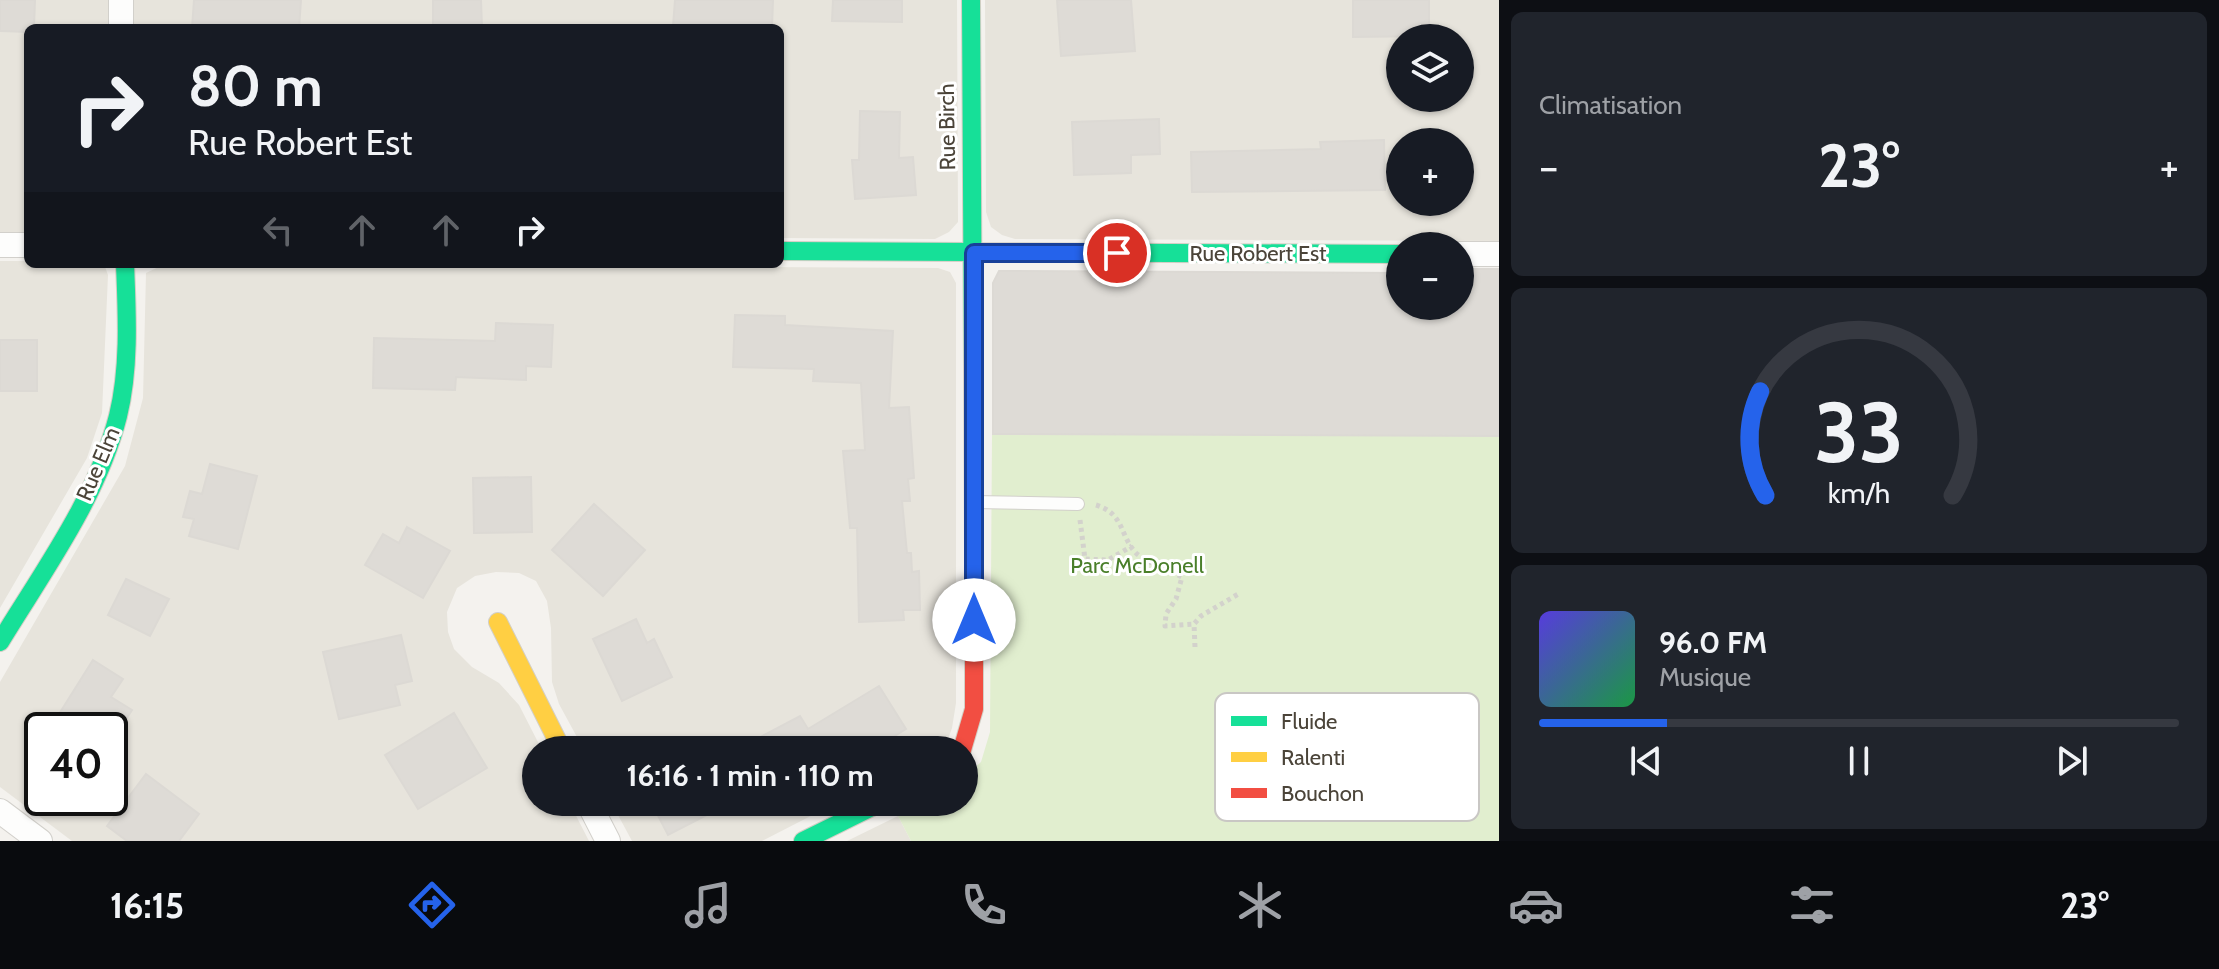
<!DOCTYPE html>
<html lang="fr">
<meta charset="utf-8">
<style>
:root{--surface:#171b24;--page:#20242c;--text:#f1f3f6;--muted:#9ea1a6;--line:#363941;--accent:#2563eb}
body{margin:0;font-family:Cabin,sans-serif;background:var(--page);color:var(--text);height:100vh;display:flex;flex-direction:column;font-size:30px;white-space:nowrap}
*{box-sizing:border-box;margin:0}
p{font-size:26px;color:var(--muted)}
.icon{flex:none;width:44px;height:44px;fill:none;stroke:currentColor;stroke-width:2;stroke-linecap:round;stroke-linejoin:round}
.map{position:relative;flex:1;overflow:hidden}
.side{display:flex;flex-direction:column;gap:12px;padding:12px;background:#0d0f14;width:720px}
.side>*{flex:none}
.top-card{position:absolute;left:24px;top:24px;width:760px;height:244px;border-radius:12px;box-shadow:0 2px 6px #0004;background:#171b24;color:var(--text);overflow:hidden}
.fabs{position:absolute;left:1386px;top:24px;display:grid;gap:16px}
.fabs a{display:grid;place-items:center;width:88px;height:88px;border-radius:50%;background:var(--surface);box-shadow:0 2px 6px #0004;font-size:40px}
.speed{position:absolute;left:24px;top:712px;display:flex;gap:16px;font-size:40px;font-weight:700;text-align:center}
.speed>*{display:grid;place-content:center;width:104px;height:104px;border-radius:50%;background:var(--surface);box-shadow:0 2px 6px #0004;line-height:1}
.speed .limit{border:4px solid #111;border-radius:12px;background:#fff;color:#111}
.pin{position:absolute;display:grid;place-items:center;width:68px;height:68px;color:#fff;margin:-34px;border:4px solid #fff;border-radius:50%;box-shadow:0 2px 8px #0007}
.me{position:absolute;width:88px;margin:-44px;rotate:0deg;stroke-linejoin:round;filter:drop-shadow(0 0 6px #0008)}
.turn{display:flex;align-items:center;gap:28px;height:168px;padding:0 32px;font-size:36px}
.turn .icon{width:104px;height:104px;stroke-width:2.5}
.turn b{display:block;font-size:56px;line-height:68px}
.lanes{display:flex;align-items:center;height:76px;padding:0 32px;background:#0003;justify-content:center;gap:40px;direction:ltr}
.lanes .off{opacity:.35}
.big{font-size:60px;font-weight:700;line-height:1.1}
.side .tile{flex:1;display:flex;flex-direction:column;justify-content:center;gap:12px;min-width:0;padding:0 28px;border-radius:12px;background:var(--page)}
.side .dial{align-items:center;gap:0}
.dial svg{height:208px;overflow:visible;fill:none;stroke:var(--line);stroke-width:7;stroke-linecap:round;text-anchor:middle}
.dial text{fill:var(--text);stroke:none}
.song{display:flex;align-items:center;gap:24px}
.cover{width:96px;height:96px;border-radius:12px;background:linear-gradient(135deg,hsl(250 70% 55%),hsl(140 70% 35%))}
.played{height:8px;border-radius:4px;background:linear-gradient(90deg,var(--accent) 20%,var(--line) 20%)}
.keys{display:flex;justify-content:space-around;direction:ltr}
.heat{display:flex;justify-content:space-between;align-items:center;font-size:44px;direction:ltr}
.trip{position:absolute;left:522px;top:736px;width:456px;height:80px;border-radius:40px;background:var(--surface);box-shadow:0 2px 6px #0004;font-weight:700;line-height:80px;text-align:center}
.dock{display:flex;height:128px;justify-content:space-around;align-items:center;background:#090b0e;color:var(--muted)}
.dock .icon{width:56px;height:56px}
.dock .current{color:var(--accent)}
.dock b{font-size:36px;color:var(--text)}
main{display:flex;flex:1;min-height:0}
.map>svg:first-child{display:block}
</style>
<main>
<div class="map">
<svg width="1499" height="841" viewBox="0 0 1499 841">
<rect width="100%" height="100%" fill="#f4f2ee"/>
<path fill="#e7e4dc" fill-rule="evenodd" d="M0,0H108V28H28V232H0Z
M133,0H957L958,222L949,232L935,239L780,238V28H133Z
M985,0H1499V241L1015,239L1002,235L991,227L986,212ZM1400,38H1460V98H1400ZM1400,142H1460V202H1400Z
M0,261H28V264H104L108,275L102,413L87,458L0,608Z
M165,264L938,268L950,272L956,283V703L952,728L947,742L939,750H584L559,704L552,682L551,628L547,601L536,581L519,573L496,572L475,576L457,588L447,612L448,632L454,649L472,667L499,683L519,705L542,750H536V802H569L589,841H72L0,787V682L125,466L143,398L146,273ZM42,730H110V798H42Z
M611,802H838L762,841H632Z
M898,816L911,841H847Z"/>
<path fill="#e1eecf" d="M992,434L1499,436V841H911L898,816L923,802H964V777L981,762L990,732Z"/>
<path fill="#dedbd6" stroke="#dcd9d4" stroke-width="2" d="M0,0H35L34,28H28V32L0,31Z
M194,0H301L299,28H192Z
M433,0H481L482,28H433Z
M675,0H773L772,28L673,26Z
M833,0H902V22L832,21Z
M1057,0H1131L1135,51L1061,56Z
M1353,0H1429V36L1353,37Z
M860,111L900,112L899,158L913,157L916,195L855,199L852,160H859Z
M1159,119L1160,154L1131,155V173L1074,175L1072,122Z
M1384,140L1385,190L1192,192L1191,152L1321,149L1320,142Z
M1460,269H1499V436L993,434V283L999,271L1400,273V306H1460Z
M735,315L785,316V325L893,331L889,408L909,407L914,478L908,479L910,501H902L907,553H911L912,572L919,571L920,610H903L904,620L859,622L857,528H850L843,451L865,450L861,383L813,381L814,369L733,367Z
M496,323L553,325L551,367L526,366V380L456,377L455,390L373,388L374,338L495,341Z
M0,340H37V391H0Z
M210,464L257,476L238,549L189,536L194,519L183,517L190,491L202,494Z
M531,477L532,532L474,533L473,478Z
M594,504L645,550L603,596L552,550Z
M407,527L450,551L423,598L365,565L383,534L399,543Z
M126,579L169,599L150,636L108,615Z
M636,619L647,643L654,639L672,677L622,701L593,639Z
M401,635L412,681L395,685L400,705L339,719L323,652Z
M93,660L123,679L111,697L132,710L119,730H49Z
M879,686L906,729L872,750H736L800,716L808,729Z
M454,713L487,768L418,809L385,755Z
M146,774L199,814L179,841H127L107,826Z
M651,802H732L668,835Z"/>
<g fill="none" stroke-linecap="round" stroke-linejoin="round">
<g stroke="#d2d0cb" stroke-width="14">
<path id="lane" d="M974,502L1078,504"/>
</g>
<g stroke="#d2d0cb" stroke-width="26">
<path id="street" d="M121,28V0
M0,245H28
M1460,254H1499
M588,802L608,841
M0,811L40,841"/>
</g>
<g stroke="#d3cfc5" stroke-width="20">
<path id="fast" d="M971,0L974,551
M780,251L1400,254
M0,642C44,570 97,498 118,416C130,367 127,313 125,264
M803,841L882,802"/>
</g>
<g stroke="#d3cfc5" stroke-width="20">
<path id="slow" d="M498,622L562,750"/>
</g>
<g stroke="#d3cfc5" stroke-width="20">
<path id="jam" d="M962,750L974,709V551"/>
</g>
<path stroke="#d3d2cc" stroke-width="5" stroke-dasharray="4 4" stroke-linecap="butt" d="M1096,505C1125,514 1119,535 1136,553C1144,561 1170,571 1182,577L1176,599L1166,614L1165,626L1194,624
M1080,520L1085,559L1108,560L1132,546
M1195,647L1194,624L1201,616L1240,593"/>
<use href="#lane" stroke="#fdfdfc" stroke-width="12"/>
<use href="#street" stroke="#fdfdfc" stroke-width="24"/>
<use href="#fast" stroke="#16e098" stroke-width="18"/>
<use href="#slow" stroke="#ffcf43" stroke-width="18"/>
<use href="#jam" stroke="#f24e42" stroke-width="18"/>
</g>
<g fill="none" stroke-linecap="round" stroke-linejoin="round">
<g stroke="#184099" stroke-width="20">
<path id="route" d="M974,620V253H1117"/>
</g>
<use href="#route" stroke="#2563eb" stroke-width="14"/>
</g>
<g text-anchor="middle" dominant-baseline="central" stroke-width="6" stroke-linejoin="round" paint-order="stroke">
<g font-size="22" fill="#4b4439" stroke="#fff">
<text transform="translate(947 127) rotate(-91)">Rue Birch</text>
<text x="1258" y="253">Rue Robert Est</text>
<text transform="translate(98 464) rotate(-67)">Rue Elm</text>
</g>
<g font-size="22" fill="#4a7f2a" stroke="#fff">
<text x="1137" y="565">Parc McDonell</text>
</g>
</g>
<rect x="1215" y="693" width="264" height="128" rx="12" fill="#fff" stroke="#c9c7c4" stroke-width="2"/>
<rect x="1231" y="716" width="36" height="10" fill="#16e098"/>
<rect x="1231" y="752" width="36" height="10" fill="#ffcf43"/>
<rect x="1231" y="788" width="36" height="10" fill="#f24e42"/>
<g font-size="22" fill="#4b4439">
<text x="1281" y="729">Fluide</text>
<text x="1281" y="765">Ralenti</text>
<text x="1281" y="801">Bouchon</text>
</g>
</svg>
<div class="fabs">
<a><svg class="icon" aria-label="layers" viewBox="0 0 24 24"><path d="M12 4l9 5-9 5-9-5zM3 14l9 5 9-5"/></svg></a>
<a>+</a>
<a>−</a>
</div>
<div class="speed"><div class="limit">40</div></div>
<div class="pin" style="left:1117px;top:253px;background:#d93025"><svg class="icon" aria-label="arrive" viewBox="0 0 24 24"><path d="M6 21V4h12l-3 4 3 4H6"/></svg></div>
<svg class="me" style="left:974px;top:620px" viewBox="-20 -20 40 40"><circle r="19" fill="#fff"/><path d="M0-13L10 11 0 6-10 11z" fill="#2563eb"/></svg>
<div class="trip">16:16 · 1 min · 110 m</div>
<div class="top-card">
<div class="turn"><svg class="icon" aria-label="right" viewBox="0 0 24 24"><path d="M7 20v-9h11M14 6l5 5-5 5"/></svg><div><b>80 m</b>Rue Robert Est</div></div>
<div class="lanes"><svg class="icon off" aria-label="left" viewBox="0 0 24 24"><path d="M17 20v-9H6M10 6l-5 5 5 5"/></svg><svg class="icon off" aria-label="ahead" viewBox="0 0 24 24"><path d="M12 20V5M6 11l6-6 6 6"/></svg><svg class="icon off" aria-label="ahead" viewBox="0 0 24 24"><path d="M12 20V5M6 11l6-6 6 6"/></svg><svg class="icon" aria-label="right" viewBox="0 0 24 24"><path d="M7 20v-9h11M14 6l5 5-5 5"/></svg></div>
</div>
</div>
<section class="side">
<div class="tile"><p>Climatisation</p>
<div class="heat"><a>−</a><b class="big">23°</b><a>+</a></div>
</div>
<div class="tile dial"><svg viewBox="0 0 100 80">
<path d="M14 69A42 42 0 1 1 86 69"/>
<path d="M14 69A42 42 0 0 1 12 29" stroke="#2563eb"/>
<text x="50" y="56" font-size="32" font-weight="700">33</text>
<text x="50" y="72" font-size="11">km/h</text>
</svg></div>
<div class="tile">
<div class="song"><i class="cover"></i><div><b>96.0 FM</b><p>Musique</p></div></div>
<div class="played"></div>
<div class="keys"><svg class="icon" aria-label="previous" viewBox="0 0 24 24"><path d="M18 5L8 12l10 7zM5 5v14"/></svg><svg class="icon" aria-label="pause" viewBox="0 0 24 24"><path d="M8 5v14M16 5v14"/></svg><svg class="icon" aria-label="next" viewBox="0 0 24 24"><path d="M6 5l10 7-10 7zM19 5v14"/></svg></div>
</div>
</section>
</main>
<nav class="dock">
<b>16:15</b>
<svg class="icon current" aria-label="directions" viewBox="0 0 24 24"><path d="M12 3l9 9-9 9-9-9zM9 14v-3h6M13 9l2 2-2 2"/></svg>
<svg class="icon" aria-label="music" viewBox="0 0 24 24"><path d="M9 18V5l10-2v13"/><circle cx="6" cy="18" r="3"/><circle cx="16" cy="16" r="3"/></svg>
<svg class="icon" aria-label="phone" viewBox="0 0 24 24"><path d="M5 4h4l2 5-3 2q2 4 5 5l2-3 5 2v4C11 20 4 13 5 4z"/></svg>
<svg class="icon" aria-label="climate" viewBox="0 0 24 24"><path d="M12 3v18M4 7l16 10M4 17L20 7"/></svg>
<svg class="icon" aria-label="car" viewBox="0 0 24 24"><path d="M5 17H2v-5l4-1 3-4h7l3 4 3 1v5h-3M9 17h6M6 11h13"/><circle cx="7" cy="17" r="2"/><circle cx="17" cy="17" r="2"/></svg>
<svg class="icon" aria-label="filters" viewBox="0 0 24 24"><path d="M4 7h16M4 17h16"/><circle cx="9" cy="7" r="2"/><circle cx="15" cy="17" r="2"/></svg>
<b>23°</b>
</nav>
